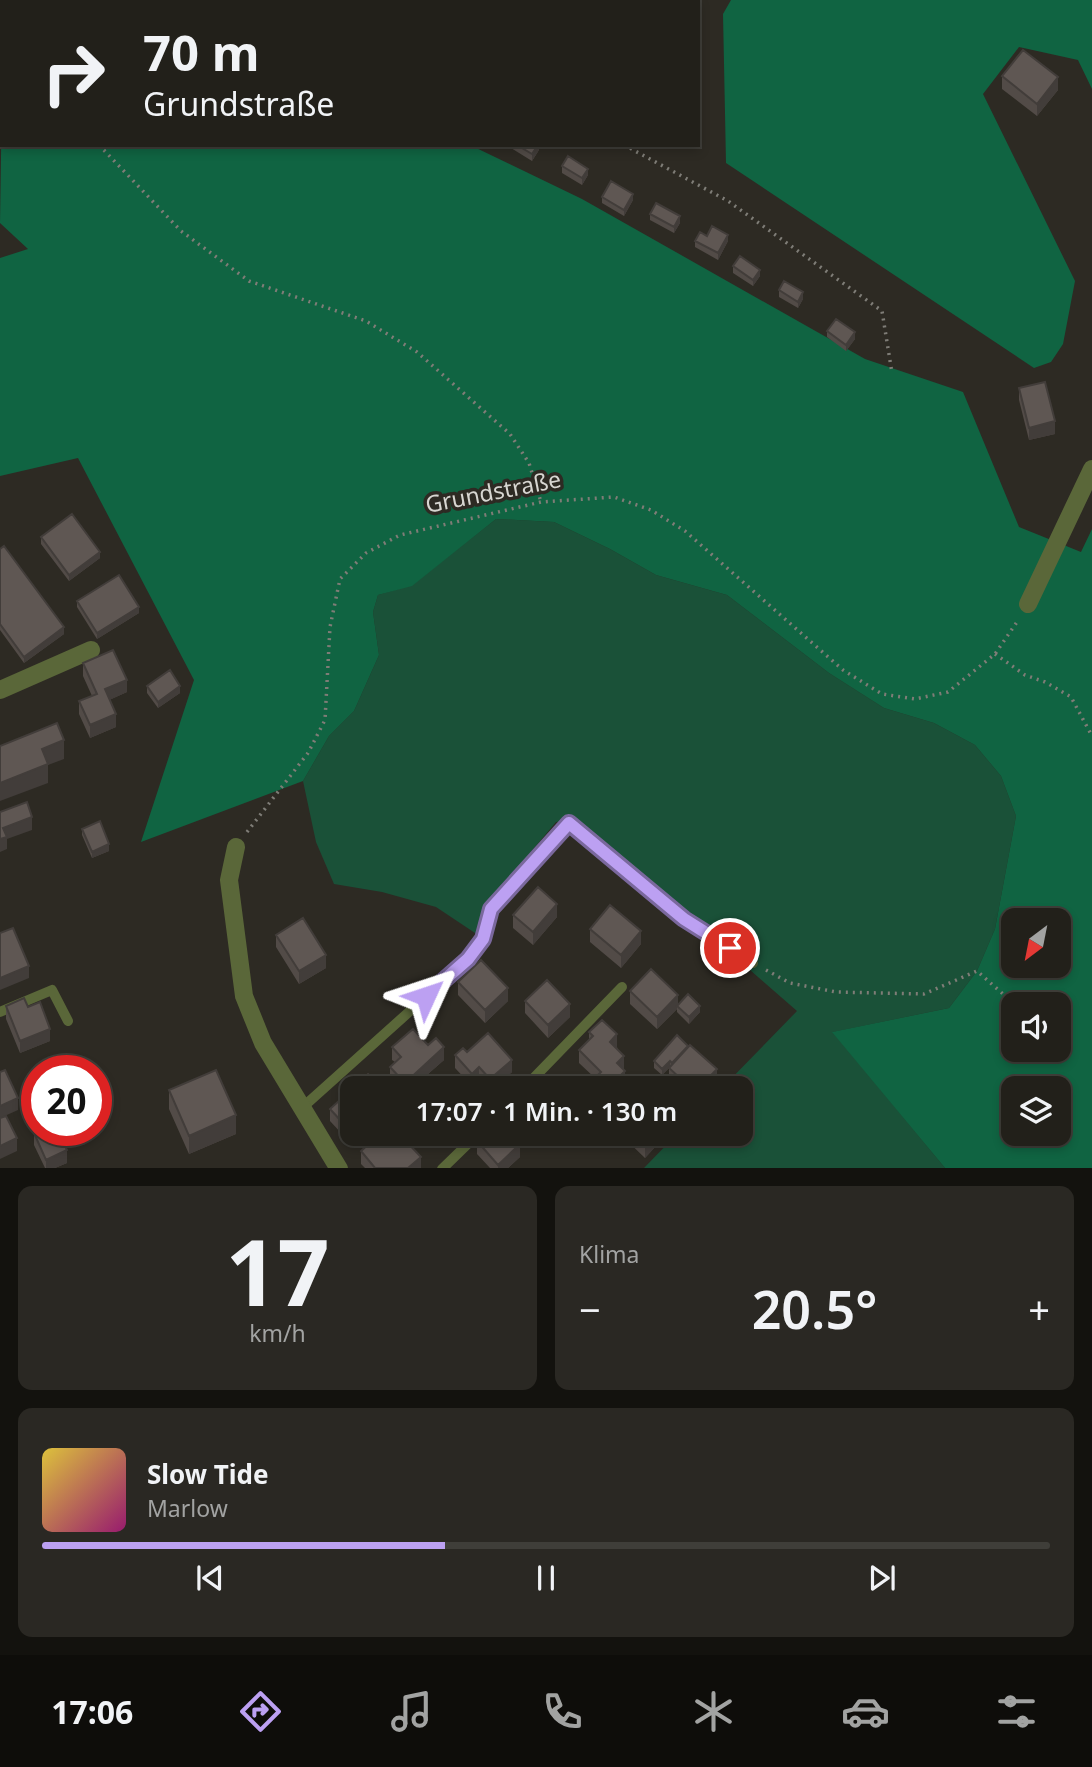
<!DOCTYPE html>
<html lang="de">
<meta charset="utf-8">
<style>
:root{--surface:#22201a;--page:#2a2823;--text:#f1f3f6;--muted:#a2a3a2;--line:#3f3e39;--accent:#bca0f2}
body{margin:0;font-family:"Noto Sans",sans-serif;background:var(--page);color:var(--text);height:100vh;display:flex;flex-direction:column;font-size:26px;white-space:nowrap}
*{box-sizing:border-box;margin:0}
p{font-size:23px;color:var(--muted)}
.icon{flex:none;width:38px;height:38px;fill:none;stroke:currentColor;stroke-width:2;stroke-linecap:round;stroke-linejoin:round}
.map{position:relative;height:1168px;overflow:hidden}
.drawer{display:flex;flex-direction:column;gap:18px;padding:18px;background:#13120e;flex:1}
.drawer>*{flex:none}
.guide{position:absolute;left:0px;top:0px;width:700px;height:147px;box-shadow:0 4px 10px #0003,0 0 0 2px var(--line);background:#22201a;color:var(--text);overflow:hidden}
.needle{width:46px;rotate:212deg}
.tools{position:absolute;left:1001px;top:908px;display:grid;gap:14px}
.tools a{display:grid;place-items:center;width:70px;height:70px;border-radius:14px;background:var(--surface);box-shadow:0 4px 10px #0003,0 0 0 2px var(--line);font-size:35px}
.speed{position:absolute;left:21px;top:1055px;display:flex;gap:14px;font-size:35px;font-weight:700;text-align:center}
.speed>*{display:grid;place-content:center;width:91px;height:91px;border-radius:50%;background:var(--surface);box-shadow:0 4px 10px #0003,0 0 0 2px var(--line);line-height:1}
.speed .limit{border:10px solid #d22;background:#fff;color:#111}
.pin{position:absolute;display:grid;place-items:center;width:60px;height:60px;color:#fff;margin:-30px;border:4px solid #fff;border-radius:50%;box-shadow:0 2px 7px #0007}
.me{position:absolute;width:77px;margin:-38px;rotate:48deg;stroke-linejoin:round;filter:drop-shadow(0 0 5px #0008)}
.turn{display:flex;align-items:center;gap:24px;height:147px;padding:0 28px;font-size:32px}
.turn .icon{width:91px;height:91px;stroke-width:2.5}
.turn b{display:block;font-size:49px;line-height:60px}
.big{font-size:52px;font-weight:600;line-height:1.1}
.drawer .widget{flex:1;display:flex;flex-direction:column;justify-content:center;gap:10px;min-width:0;padding:0 24px;border-radius:14px;background:var(--page)}
.drawer .dial{align-items:center;gap:0}
.dial b{font-size:91px;line-height:1}
.song{display:flex;align-items:center;gap:21px}
.cover{width:84px;height:84px;border-radius:10px;background:linear-gradient(135deg,hsl(50 70% 55%),hsl(320 70% 35%))}
.played{height:7px;border-radius:4px;background:linear-gradient(90deg,var(--accent) 40%,var(--line) 40%)}
.keys{display:flex;justify-content:space-around;direction:ltr}
.heat{display:flex;justify-content:space-between;align-items:center;font-size:38px;direction:ltr}
.drawer .tiles{flex:1;display:grid;gap:18px;grid-template-columns:1fr 1fr}
.widget:last-child{grid-column:span 2}
.trip{position:absolute;left:340px;top:1076px;width:413px;height:70px;border-radius:14px;background:var(--surface);box-shadow:0 4px 10px #0003,0 0 0 2px var(--line);font-weight:600;line-height:70px;text-align:center}
.menu{display:flex;height:112px;justify-content:space-around;align-items:center;background:#0e0d0a;color:var(--muted)}
.menu .icon{width:49px;height:49px}
.menu .selected{color:var(--accent)}
.menu b{font-size:32px;color:var(--text)}
.map>svg:first-child{display:block}
</style>
<div class="map">
<svg width="1092" height="1169" viewBox="0 0 1092 1169">
<rect width="100%" height="100%" fill="#2d2a23"/>
<path fill="#1a5138" d="M496,519L554,522L610,549L656,575L727,595L829,673L884,708L934,723L975,745L1001,776L1016,816L995,929L977,971L949,1008L833,1032L945,1168H644L677,1134H740V1088H722L797,1011L577,819L556,822L488,903L478,935L436,907L382,892L334,884L316,842L303,781L329,736L354,711L379,655L373,612L378,595L412,585Z"/>
<path fill="#106442" fill-rule="evenodd" d="M0,0H169L172,2H2V61Z
M731,0H1092V89L1078,60L1019,47L983,94L1075,281L1063,344L1051,362L1034,368L726,163L723,14Z
M2,90V145H470L582,199L865,359L963,392L1019,527L1081,552L1092,529V1168H945L832,1032L949,1008L977,971L995,929L1016,816L1001,776L975,745L934,723L884,708L829,673L727,595L656,575L610,549L554,522L496,519L412,586L378,595L373,612L379,655L354,711L329,736L303,781L141,842L194,680L78,458L0,476V258L28,249L0,223ZM1013,920H1059V966H1013ZM1013,1004H1059V1050H1013ZM1013,1088H1059V1134H1013Z"/>
<g fill="none" stroke-linecap="round" stroke-linejoin="round">
<path stroke="#7f7d77" stroke-width="3.5" stroke-dasharray="2 5" stroke-linecap="butt" d="M428,0V2
M0,72L2,73
M99,145L181,231L249,281L366,321L417,352L510,434L529,463L541,502
M624,145L728,201L882,311L892,373
M995,654L1025,675L1045,682L1071,697L1092,736
M247,832L308,753L325,720L330,627L340,579L366,553L400,535L541,502L614,497L651,510L685,531L843,670L882,694L915,699L948,692L995,654L1019,619
M766,970L790,983L836,992L924,994L977,971L1003,994L1004,1029"/>
<path stroke="#5a6739" stroke-width="10" d="M0,1012L52,990L68,1021
M524,1088L622,987
M303,1107L468,959L483,939L491,909L570,823L684,919L753,963
M442,1169L478,1134"/>
<path stroke="#5a6739" stroke-width="18" d="M1028,604L1092,469
M0,690L91,650
M236,847L229,880L244,996L263,1043L339,1169"/>
</g>
<path fill="#524b47" d="M1002,76L1058,90L1037,116L1002,89Z
M511,145H539V150L532,161L511,148Z
M562,166L588,175L582,185L562,173Z
M602,197L633,200L624,216L602,203Z
M650,214L680,223L674,233L650,220Z
M707,236L728,241L718,260L695,247V241Z
M733,266L760,276L753,286L733,273Z
M779,290L803,299L798,308L779,297Z
M827,331L855,339L846,351L827,337Z
M1019,388L1055,434L1029,440L1019,400Z
M41,537L100,558L69,581L41,544Z
M0,549L64,634L24,663L0,630Z
M77,601L139,613L97,639L77,607Z
M83,663L127,692L109,700L116,727L90,738L79,714V701L92,696L83,676Z
M147,686L180,693L158,708L147,693Z
M82,829L109,851L92,858L82,835Z
M513,915L557,917L533,945L513,928Z
M590,929L641,944L621,968L590,942Z
M276,935L326,968L299,984L276,947Z
M458,982L508,1001L485,1023L458,995Z
M630,991L678,1004L700,1012L689,1024L677,1012V1009L657,1029L630,1004Z
M525,1001L570,1017L548,1038L525,1013Z
M6,1006L28,1007L50,1041L20,1053L6,1019Z
M589,1032L617,1047L624,1068L623,1070L625,1084L595,1078L579,1063V1050L589,1040Z
M677,1035L717,1082L710,1088H677L669,1081V1068L662,1075L654,1068V1061Z
M428,1045L444,1060L412,1088H399L390,1079V1067L395,1062L392,1060V1047Z
M467,1052L512,1072L494,1088H487L479,1080L472,1086L455,1068V1055Z
M352,1089V1132L348,1128L342,1134L330,1121V1109Z
M169,1090L236,1134L189,1154L169,1109Z
M34,1133L67,1163L55,1168H45L34,1145Z
M427,1134H443L435,1142Z
M620,1134H667L645,1158Z
M477,1141L520,1157L508,1168H490L477,1154Z
M361,1151L421,1168H365L361,1164Z"/>
<path fill="#423d3a" d="M1058,77V90L1037,116V104Z
M538,145L539,150L532,161V154Z
M588,169V175L582,185V178Z
M633,194V200L624,216V210Z
M680,216V223L674,233V227Z
M728,235V241L718,260V253Z
M760,270V276L753,286V280Z
M803,292V299L798,308V302Z
M855,332V339L846,351V345Z
M1055,421V434L1029,440V428Z
M100,552V558L69,581V575Z
M139,607V613L97,639V633Z
M64,627V634L24,663V657Z
M127,680V692L105,702V689Z
M180,686V693L158,708V702Z
M116,714V727L90,738V725Z
M64,740V759L48,765V783L0,801V783L42,749Z
M32,817V830L7,839V849L0,852V839L3,828Z
M109,844V851L92,858V852Z
M557,904V917L533,945V932Z
M641,931V944L621,968V955Z
M326,955V968L299,984V971Z
M29,966V978L0,990V978Z
M508,988V1001L485,1023V1010Z
M678,995V1007L677,1006V1009L657,1029V1017Z
M570,1004V1017L548,1038V1025Z
M700,1006V1012L689,1024V1017Z
M50,1029V1041L20,1053V1041Z
M617,1034V1047L610,1054V1042Z
M444,1047V1060L412,1088H405V1083Z
M624,1056V1068L617,1076V1063Z
M512,1060V1072L494,1088H490V1079Z
M670,1061V1067L662,1075V1069Z
M479,1067V1080L472,1086V1074Z
M717,1069V1082L710,1088H699Z
M625,1071V1084L621,1088H608Z
M18,1098V1110L0,1118V1106Z
M236,1115V1134L189,1154V1136Z
M348,1116V1128L342,1134V1122Z
M435,1134H443L435,1142Z
M656,1134H667L645,1158V1145Z
M17,1138V1151L0,1159V1146Z
M520,1144V1157L508,1168H498V1165Z
M67,1150V1163L55,1168H46V1160Z
M421,1157V1168H408Z"/>
<path fill="#5f5753" stroke="#423d3a" stroke-width="2" d="M1023,50L1058,77L1037,104L1002,76Z
M517,145H538L532,154Z
M568,156L588,169L582,178L562,166Z
M611,181L633,194L624,210L602,197Z
M656,203L680,216L674,227L650,214Z
M712,226L728,235L718,253L695,241L700,232L707,236Z
M740,256L760,270L753,280L733,266Z
M784,281L803,292L798,302L779,290Z
M836,319L855,332L846,345L827,331Z
M1045,382L1055,421L1029,428L1019,388Z
M72,514L100,552L69,575L41,537Z
M4,546L64,627L24,657L0,624V549Z
M119,575L139,607L97,633L77,601Z
M113,650L127,680L105,689L116,714L90,725L79,701L97,694L83,663Z
M170,670L180,686L158,702L147,686Z
M57,723L64,740L42,749L48,764L0,783V746Z
M27,802L32,817L3,828L7,837L0,839V812Z
M100,821L109,844L92,852L82,829Z
M538,887L557,904L533,932L513,915Z
M610,905L641,931L621,955L590,929Z
M303,918L326,955L299,971L276,935Z
M13,928L29,966L0,978V933Z
M481,960L508,988L485,1010L458,982Z
M651,969L678,995L657,1017L630,991Z
M547,980L570,1004L548,1025L525,1001Z
M688,994L700,1006L689,1017L677,1006Z
M24,998L28,1007L40,1002L50,1029L20,1041L6,1006Z
M602,1020L617,1034L610,1042L624,1056L617,1063L625,1071L608,1088H585L601,1072L579,1050L593,1036L589,1032Z
M413,1029L428,1045L436,1038L444,1047L405,1083L390,1067L401,1057L392,1047Z
M488,1033L512,1060L490,1079L479,1067L472,1074L455,1055L463,1048L467,1052Z
M677,1035L688,1046L672,1063L670,1061L662,1069L654,1061Z
M690,1045L717,1069L699,1088H691L669,1068Z
M5,1070L18,1098L0,1106V1072Z
M216,1070L236,1115L189,1136L169,1090Z
M368,1074L382,1088H352Z
M435,1082L441,1088H429Z
M352,1089V1120L348,1116L342,1122L330,1109Z
M6,1116L17,1138L0,1146V1118Z
M38,1130H58L67,1150L46,1160L34,1133Z
M380,1134H395L401,1140L403,1138L421,1157L408,1168H375L361,1151Z
M485,1134H511L520,1144L498,1165L477,1141Z
M633,1134H656L645,1145Z"/>
<g fill="none" stroke-linecap="round" stroke-linejoin="round">
<g stroke="#7a689d" stroke-width="18">
<path id="route" d="M426,996L468,959L483,939L491,909L569,823L684,919L730,948"/>
</g>
<use href="#route" stroke="#bca0f2" stroke-width="12"/>
</g>
<g text-anchor="middle" dominant-baseline="central" stroke-width="7" stroke-linejoin="round" paint-order="stroke">
<g font-size="23" fill="#d7d6d1" stroke="#2d2a23">
<text transform="translate(493 491) rotate(-11)">Grundstraße</text>
</g>
</g>
</svg>
<div class="tools">
<a><svg class="needle" viewBox="-14 -14 28 28"><path d="M0-13l5 13h-10z" fill="#e53935"/><path d="M0 13l5-13h-10z" fill="#a2a3a2"/></svg></a>
<a><svg class="icon" aria-label="sound" viewBox="0 0 24 24"><path d="M4 9h4l5-4v14l-5-4H4zM17 9q2 3 0 6"/></svg></a>
<a><svg class="icon" aria-label="layers" viewBox="0 0 24 24"><path d="M12 4l9 5-9 5-9-5zM3 14l9 5 9-5"/></svg></a>
</div>
<div class="speed"><div class="limit">20</div></div>
<div class="pin" style="left:730px;top:948px;background:#d93025"><svg class="icon" aria-label="arrive" viewBox="0 0 24 24"><path d="M6 21V4h12l-3 4 3 4H6"/></svg></div>
<svg class="me" style="left:426px;top:996px" viewBox="-20 -20 40 40"><path d="M0-17L14 15 0 8-14 15z" fill="#bca0f2" stroke="#fff" stroke-width="4"/></svg>
<div class="trip">17:07 · 1 Min. · 130 m</div>
<div class="guide">
<div class="turn"><svg class="icon" aria-label="right" viewBox="0 0 24 24"><path d="M7 20v-9h11M14 6l5 5-5 5"/></svg><div><b>70 m</b>Grundstraße</div></div>
</div>
</div>
<section class="drawer">
<div class="tiles">
<div class="widget dial"><b>17</b><p>km/h</p></div>
<div class="widget"><p>Klima</p>
<div class="heat"><a>−</a><b class="big">20.5°</b><a>+</a></div>
</div>
<div class="widget">
<div class="song"><i class="cover"></i><div><b>Slow Tide</b><p>Marlow</p></div></div>
<div class="played"></div>
<div class="keys"><svg class="icon" aria-label="previous" viewBox="0 0 24 24"><path d="M18 5L8 12l10 7zM5 5v14"/></svg><svg class="icon" aria-label="pause" viewBox="0 0 24 24"><path d="M8 5v14M16 5v14"/></svg><svg class="icon" aria-label="next" viewBox="0 0 24 24"><path d="M6 5l10 7-10 7zM19 5v14"/></svg></div>
</div>
</div>
</section>
<nav class="menu">
<b>17:06</b>
<svg class="icon selected" aria-label="directions" viewBox="0 0 24 24"><path d="M12 3l9 9-9 9-9-9zM9 14v-3h6M13 9l2 2-2 2"/></svg>
<svg class="icon" aria-label="music" viewBox="0 0 24 24"><path d="M9 18V5l10-2v13"/><circle cx="6" cy="18" r="3"/><circle cx="16" cy="16" r="3"/></svg>
<svg class="icon" aria-label="phone" viewBox="0 0 24 24"><path d="M5 4h4l2 5-3 2q2 4 5 5l2-3 5 2v4C11 20 4 13 5 4z"/></svg>
<svg class="icon" aria-label="climate" viewBox="0 0 24 24"><path d="M12 3v18M4 7l16 10M4 17L20 7"/></svg>
<svg class="icon" aria-label="car" viewBox="0 0 24 24"><path d="M5 17H2v-5l4-1 3-4h7l3 4 3 1v5h-3M9 17h6M6 11h13"/><circle cx="7" cy="17" r="2"/><circle cx="17" cy="17" r="2"/></svg>
<svg class="icon" aria-label="filters" viewBox="0 0 24 24"><path d="M4 7h16M4 17h16"/><circle cx="9" cy="7" r="2"/><circle cx="15" cy="17" r="2"/></svg>
</nav>
